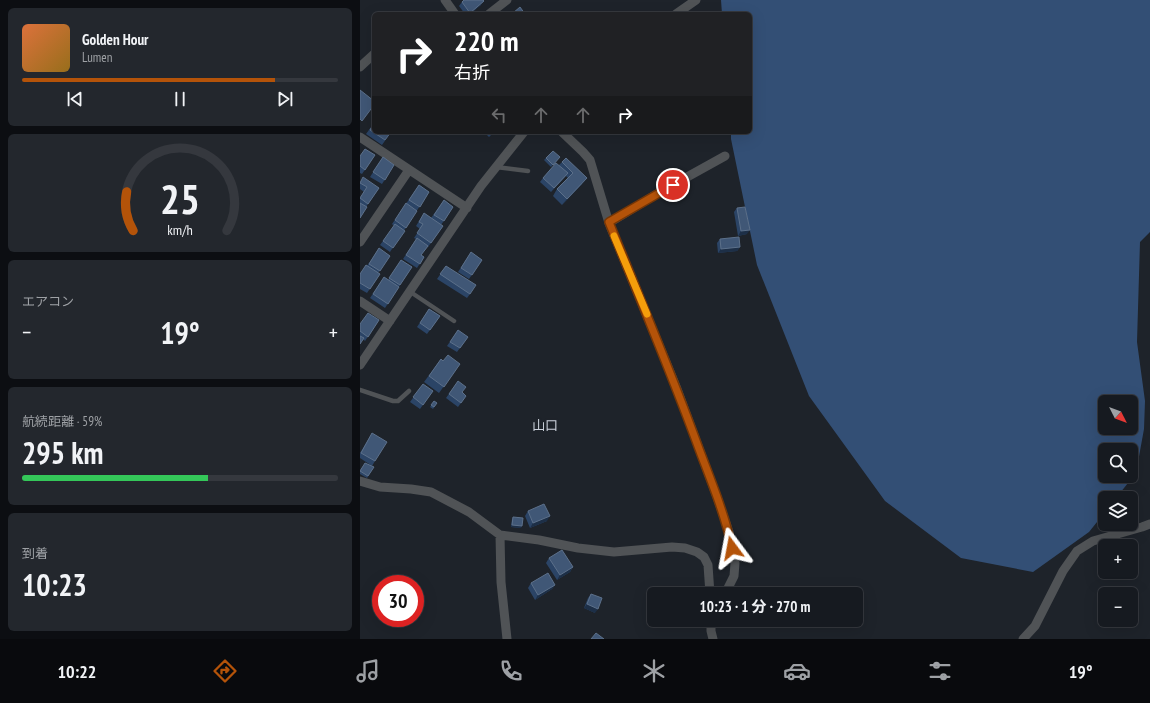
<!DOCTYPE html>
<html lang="ja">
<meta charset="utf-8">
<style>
:root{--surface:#161a20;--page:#23272d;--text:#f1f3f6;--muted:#9ea1a5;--line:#35383e;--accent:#b45309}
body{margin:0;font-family:"PT Sans Narrow","Noto Sans JP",sans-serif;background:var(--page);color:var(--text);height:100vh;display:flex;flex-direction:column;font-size:15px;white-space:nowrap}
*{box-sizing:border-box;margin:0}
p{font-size:13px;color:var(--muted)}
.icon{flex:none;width:22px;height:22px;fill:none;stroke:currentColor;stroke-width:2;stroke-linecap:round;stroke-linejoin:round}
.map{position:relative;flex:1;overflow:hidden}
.sheet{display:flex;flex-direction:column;gap:8px;padding:8px;background:#0c0e12;width:360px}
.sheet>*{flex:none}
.banner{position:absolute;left:12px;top:12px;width:380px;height:122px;border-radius:6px;box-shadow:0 4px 16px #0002,0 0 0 1px var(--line);background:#202124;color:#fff;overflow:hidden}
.needle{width:26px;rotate:132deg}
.fabs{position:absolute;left:738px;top:395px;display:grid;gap:8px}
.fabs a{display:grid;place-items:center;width:40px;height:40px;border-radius:6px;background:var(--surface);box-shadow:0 4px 16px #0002,0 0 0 1px var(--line);font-size:20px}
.speed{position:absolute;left:12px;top:575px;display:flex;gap:8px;font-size:20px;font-weight:700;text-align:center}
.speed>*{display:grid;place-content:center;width:52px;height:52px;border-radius:50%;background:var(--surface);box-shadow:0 4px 16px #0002,0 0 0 1px var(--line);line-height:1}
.speed .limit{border:6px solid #d22;background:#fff;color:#111}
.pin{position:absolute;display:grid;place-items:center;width:34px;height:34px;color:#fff;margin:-17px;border:2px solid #fff;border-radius:50%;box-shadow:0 1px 4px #0007}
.me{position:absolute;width:44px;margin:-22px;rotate:347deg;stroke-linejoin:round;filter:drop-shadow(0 0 3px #0008)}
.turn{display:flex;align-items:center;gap:14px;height:84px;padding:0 16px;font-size:18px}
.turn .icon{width:52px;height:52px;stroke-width:2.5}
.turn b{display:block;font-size:28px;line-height:34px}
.lanes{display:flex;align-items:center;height:38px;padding:0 16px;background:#0003;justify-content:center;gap:20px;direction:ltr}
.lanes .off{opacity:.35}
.big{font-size:30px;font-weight:700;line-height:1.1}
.sheet .card{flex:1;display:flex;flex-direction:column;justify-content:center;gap:6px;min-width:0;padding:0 14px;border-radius:6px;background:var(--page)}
.sheet .dial{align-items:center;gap:0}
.dial svg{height:104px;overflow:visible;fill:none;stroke:var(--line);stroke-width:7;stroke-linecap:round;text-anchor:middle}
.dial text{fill:var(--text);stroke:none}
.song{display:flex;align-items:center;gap:12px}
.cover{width:48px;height:48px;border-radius:6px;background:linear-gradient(135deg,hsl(20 70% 55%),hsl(40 70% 35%))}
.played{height:4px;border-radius:2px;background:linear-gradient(90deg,var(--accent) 80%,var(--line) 80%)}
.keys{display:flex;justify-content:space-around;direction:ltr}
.heat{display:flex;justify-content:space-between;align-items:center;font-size:22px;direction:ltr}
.charge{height:6px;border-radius:3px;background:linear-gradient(90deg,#34c759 59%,var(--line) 0)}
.trip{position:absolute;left:287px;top:587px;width:216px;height:40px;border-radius:6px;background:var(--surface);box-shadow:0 4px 16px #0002,0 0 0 1px var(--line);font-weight:700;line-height:40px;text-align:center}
.tabs{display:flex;height:64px;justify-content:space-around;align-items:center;background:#090a0d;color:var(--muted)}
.tabs .icon{width:28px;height:28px}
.tabs .active{color:var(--accent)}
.tabs b{font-size:18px;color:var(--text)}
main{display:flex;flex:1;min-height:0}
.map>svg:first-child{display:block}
</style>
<main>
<section class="sheet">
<div class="card">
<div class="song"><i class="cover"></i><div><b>Golden Hour</b><p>Lumen</p></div></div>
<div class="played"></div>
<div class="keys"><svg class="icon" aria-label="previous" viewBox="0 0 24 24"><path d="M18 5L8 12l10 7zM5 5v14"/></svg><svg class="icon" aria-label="pause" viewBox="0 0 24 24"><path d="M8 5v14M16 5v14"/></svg><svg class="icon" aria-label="next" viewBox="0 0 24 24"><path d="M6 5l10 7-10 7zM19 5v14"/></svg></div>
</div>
<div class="card dial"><svg viewBox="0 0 100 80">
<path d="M14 69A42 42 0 1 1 86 69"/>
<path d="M14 69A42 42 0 0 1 9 39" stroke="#b45309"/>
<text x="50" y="56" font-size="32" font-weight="700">25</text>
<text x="50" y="72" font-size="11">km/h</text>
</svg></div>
<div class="card"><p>エアコン</p>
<div class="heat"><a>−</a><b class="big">19°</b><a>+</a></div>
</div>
<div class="card"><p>航続距離 · 59%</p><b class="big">295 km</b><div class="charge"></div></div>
<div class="card"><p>到着</p><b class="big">10:23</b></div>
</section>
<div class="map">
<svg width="790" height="639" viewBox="0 0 790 639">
<rect width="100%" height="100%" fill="#1e232a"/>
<path fill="#334f75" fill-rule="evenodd" d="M361,0H790V232L780,242L777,342L785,401L784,429L776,473L756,498H745V512L729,532L673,572L601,558L525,501L449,396L397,265L371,139V132H390V14H362ZM745,402H771V428H745ZM745,450H771V476H745Z"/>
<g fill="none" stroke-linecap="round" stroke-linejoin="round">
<path stroke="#505356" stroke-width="4.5" d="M136,167L168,171
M49,291L94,321
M0,390L33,401H38L49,391"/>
<path stroke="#505356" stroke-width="9" d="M85,0L95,14
M129,14L147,0
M316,14L336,0
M0,67L14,54
M202,132L223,152L230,160L249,223L317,389L357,497L369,532L375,563L374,576L365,594
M0,137L107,208
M249,223L300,192L365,156
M0,242L49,170
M0,301L30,321
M0,365L121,186L164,132
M0,481L20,487L51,489L71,492L109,512L140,535L179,540L218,548L254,552L312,547L325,548L337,552L344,557L348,565L350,594
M140,535L141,582L147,639
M351,620V631L353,639
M663,639L675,626L703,571L717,551L733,541L782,527L790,524"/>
</g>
<path fill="#2b4466" d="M102,2L121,5L110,14H105L99,6Z
M14,123L31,132L22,145L6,134Z
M124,132H134L129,137Z
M15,155L2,174L0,173V174V156Z
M23,157L34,165L22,184L10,177Z
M186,158L198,159L191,167L184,160Z
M206,158L222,184L202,205L193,196L197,189L208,178L206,176L191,192L180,182L183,178L199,165Z
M0,182L19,188L6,207L0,218V198L4,192L0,189Z
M59,185L69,192L30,252L20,245L34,226L32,224Z
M84,200L93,207L81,225L83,226L68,247H67L61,255L64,257L57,268L43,259L56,239L54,238L60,229L56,226L64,213L71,218Z
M377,208L387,234L378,236L374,212Z
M360,239L380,247L377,251L358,253L357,243Z
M19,248L30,256L18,273L20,274L7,293L0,289V274L7,266Z
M111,252L122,260L109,279L98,272Z
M41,260L52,267L25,308L10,298L24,277L28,280Z
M86,266L110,294L107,298L77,279Z
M69,309L80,316L67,334L57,327Z
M19,320L5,341L3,339L0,344V324Z
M98,330L108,337L97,352L87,346Z
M81,359L83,361L100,364L79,393L64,382Z
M98,381L102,393L106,396L98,407L86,398Z
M63,384L73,391L60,409L50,402Z
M74,401L77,403L73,409L70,407Z
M12,433L15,461L12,466L0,458V453Z
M5,463L14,467L7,478L0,474V471Z
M168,511L187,521L170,528L165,516Z
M153,517L161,528L151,527L152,519Z
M189,558L213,567L210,572L197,580L186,563Z
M171,583L195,585L192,589L175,600L168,588Z
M231,594L235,613L224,608L228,598Z"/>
<path fill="#1d2f47" d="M124,1L121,5L110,14H109Z
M227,178L222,184L202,205L207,199Z
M390,230L387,234L378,236L381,231Z
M380,247L377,251L358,253L361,249Z
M190,516L187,521L170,528L173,523Z
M152,525L162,526L161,528L151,527Z
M213,567L210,572L197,580L200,575Z
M195,585L192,589L175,600L178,595Z
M227,604L238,609L235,613L224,608Z"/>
<path fill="#405776" stroke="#5c708a" d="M104,0H123L124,1L110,13L102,2Z
M160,7L165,14H154L153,13Z
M0,90L14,101V105L2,121L0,119Z
M14,123V132H31L25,140L10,130Z
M5,149L15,155L5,170L0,166V156Z
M193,151L200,157L193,165L186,158Z
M23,157L34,165L25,180L13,172Z
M206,158L227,178L207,199L197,189L213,173L202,162Z
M196,163L208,173L194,188L183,178Z
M3,177L19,188L8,204L0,198L7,187L0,183Z
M59,185L69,192L60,207L49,200Z
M84,200L93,207L84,221L74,215Z
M0,203L7,207L0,218Z
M46,203L57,211L46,228L35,220Z
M385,207L390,230L381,231L377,208Z
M64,213L83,226L71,243L57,233L63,224L59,222Z
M35,224L45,231L33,248L23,241Z
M379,237L380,247L361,249L360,239Z
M57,238L68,246L61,255L64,257L60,264L46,255Z
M19,248L30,256L20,271L9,264Z
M111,252L122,260L112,275L101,268Z
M41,260L52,267L40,285L29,278Z
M6,265L20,274L10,289L0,283V274Z
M86,266L116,285L110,294L80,274Z
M24,277L39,287L28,304L13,294Z
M69,309L80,316L70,330L60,323Z
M8,313L19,320L8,337L0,331V324Z
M98,330L108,337L100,348L90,342Z
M0,336L4,338L0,344Z
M88,355L100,364L84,387L69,376L81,359L83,361Z
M98,381L106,387L102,392L106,396L101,403L89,394Z
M63,384L73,391L63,405L53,397Z
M74,401L77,403L74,407L71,405Z
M12,433L27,442L15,461L1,453Z
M5,463L14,467L8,476L0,471Z
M184,504L190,516L173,523L168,511Z
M153,517L163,518L162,526L152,525Z
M202,550L213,567L200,575L189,558Z
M188,573L195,585L178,595L171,583Z
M231,594L242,598L238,609L227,604Z
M236,633L244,639H231Z"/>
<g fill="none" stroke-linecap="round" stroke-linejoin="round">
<g stroke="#753606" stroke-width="10">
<path id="route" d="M313,185L249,222C278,294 308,365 335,438C348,474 364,510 372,548"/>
</g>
<use href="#route" stroke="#b45309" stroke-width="7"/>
<path stroke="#f59e0b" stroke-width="7" d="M254,236L287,314"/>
</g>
<g text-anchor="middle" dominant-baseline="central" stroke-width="4" stroke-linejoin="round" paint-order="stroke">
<g font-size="13" fill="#c9cfd9" stroke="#1e232a">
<text x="185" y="425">山口</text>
</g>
</g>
</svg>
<div class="fabs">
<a><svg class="needle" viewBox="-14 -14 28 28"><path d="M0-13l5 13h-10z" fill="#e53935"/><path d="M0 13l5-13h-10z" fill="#9ea1a5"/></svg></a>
<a><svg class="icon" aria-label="search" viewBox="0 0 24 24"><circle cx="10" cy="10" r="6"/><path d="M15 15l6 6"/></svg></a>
<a><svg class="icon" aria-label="layers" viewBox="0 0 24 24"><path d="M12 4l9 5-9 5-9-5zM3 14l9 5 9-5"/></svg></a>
<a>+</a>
<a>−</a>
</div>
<div class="speed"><div class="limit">30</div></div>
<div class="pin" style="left:313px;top:185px;background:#d93025"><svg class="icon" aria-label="arrive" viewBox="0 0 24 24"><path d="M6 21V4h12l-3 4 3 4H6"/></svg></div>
<svg class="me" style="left:372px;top:548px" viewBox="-20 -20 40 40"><path d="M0-17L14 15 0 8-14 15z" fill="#b45309" stroke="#fff" stroke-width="4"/></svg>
<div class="trip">10:23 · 1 分 · 270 m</div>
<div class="banner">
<div class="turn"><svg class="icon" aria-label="right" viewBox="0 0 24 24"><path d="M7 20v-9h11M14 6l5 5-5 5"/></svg><div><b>220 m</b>右折</div></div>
<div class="lanes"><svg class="icon off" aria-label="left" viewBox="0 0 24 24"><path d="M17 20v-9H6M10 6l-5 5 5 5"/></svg><svg class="icon off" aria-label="ahead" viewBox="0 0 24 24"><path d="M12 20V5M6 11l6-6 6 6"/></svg><svg class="icon off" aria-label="ahead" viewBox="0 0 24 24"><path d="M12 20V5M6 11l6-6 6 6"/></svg><svg class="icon" aria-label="right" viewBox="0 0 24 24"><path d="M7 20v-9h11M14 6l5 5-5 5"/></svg></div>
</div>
</div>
</main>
<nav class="tabs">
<b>10:22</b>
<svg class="icon active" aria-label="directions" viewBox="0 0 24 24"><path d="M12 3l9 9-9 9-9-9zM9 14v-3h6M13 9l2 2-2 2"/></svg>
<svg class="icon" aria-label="music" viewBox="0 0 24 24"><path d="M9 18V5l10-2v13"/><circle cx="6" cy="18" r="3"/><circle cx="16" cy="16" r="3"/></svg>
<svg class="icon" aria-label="phone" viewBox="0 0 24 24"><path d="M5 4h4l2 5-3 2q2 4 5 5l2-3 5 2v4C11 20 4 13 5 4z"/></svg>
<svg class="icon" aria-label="climate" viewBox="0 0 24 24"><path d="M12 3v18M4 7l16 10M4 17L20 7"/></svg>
<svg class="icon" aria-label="car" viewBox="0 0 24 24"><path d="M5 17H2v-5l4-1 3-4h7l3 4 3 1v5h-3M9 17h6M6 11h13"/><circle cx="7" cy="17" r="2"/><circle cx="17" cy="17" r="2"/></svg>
<svg class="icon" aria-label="filters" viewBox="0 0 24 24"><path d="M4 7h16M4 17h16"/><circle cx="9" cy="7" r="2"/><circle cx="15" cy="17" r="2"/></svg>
<b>19°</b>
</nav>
